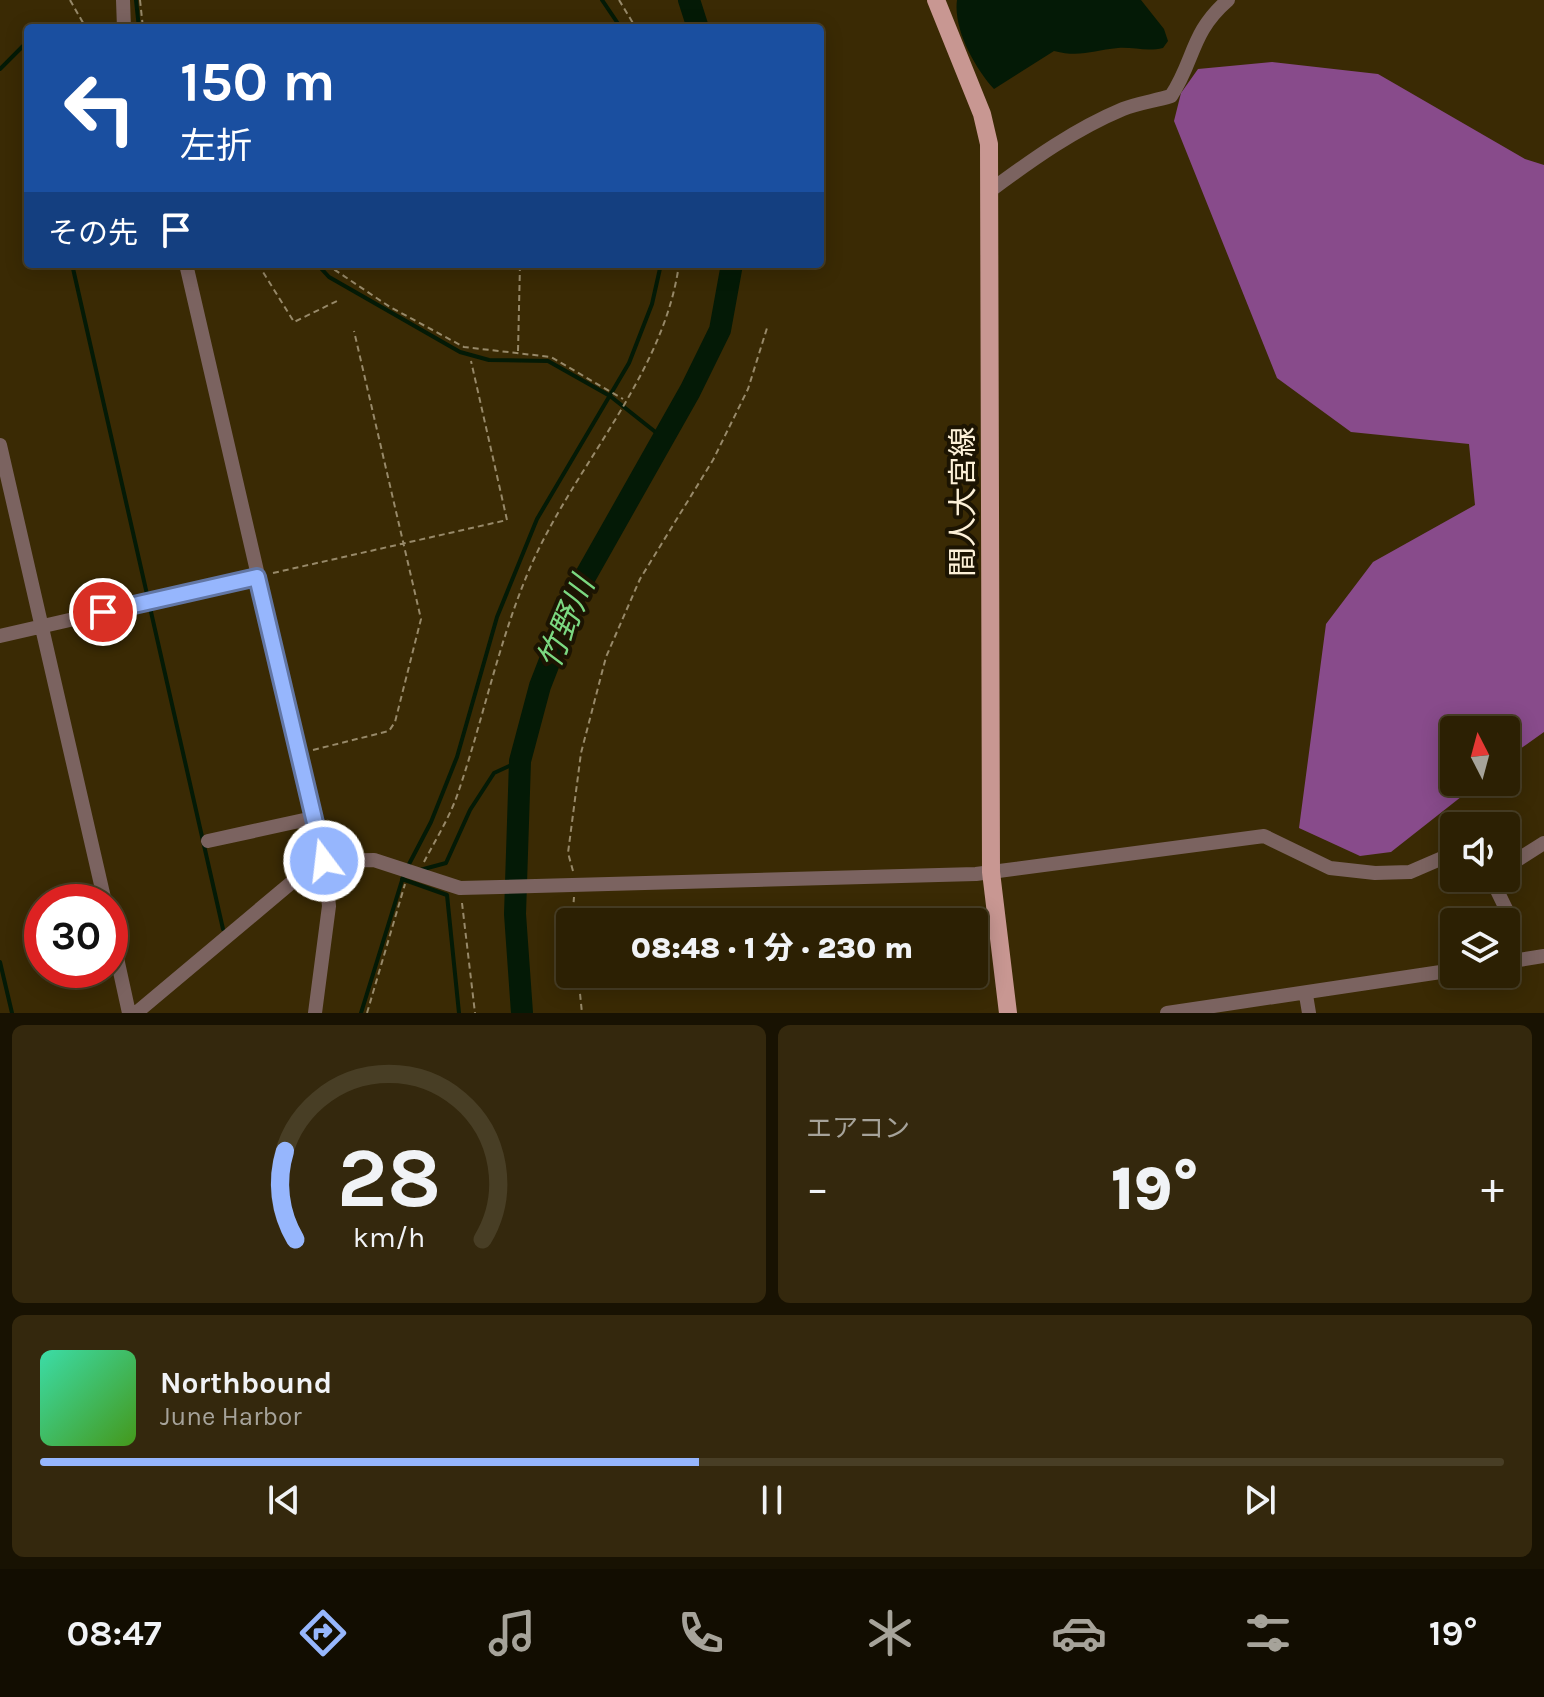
<!DOCTYPE html>
<html lang="ja">
<meta charset="utf-8">
<style>
:root{--surface:#2c2003;--page:#34280d;--text:#f1f3f6;--muted:#a6a39a;--line:#483e25;--accent:#96b6fd}
body{margin:0;font-family:Karla,"Noto Sans JP",sans-serif;background:var(--page);color:var(--text);height:100vh;display:flex;flex-direction:column;font-size:30px;white-space:nowrap}
*{box-sizing:border-box;margin:0}
p{font-size:26px;color:var(--muted)}
.icon{flex:none;width:44px;height:44px;fill:none;stroke:currentColor;stroke-width:2;stroke-linecap:round;stroke-linejoin:round}
.map{position:relative;height:1013px;overflow:hidden}
.side{display:flex;flex-direction:column;gap:12px;padding:12px;background:#181202;flex:1}
.side>*{flex:none}
.guide{position:absolute;left:24px;top:24px;width:800px;height:244px;border-radius:8px;box-shadow:0 4px 20px #0003,0 0 0 2px var(--line);background:#1a4fa0;color:#fff;overflow:hidden}
.needle{width:52px;rotate:354deg}
.fabs{position:absolute;left:1440px;top:716px;display:grid;gap:16px}
.fabs a{display:grid;place-items:center;width:80px;height:80px;border-radius:8px;background:var(--surface);box-shadow:0 4px 20px #0003,0 0 0 2px var(--line);font-size:40px}
.speed{position:absolute;left:24px;top:884px;display:flex;gap:16px;font-size:40px;font-weight:700;text-align:center}
.speed>*{display:grid;place-content:center;width:104px;height:104px;border-radius:50%;background:var(--surface);box-shadow:0 4px 20px #0003,0 0 0 2px var(--line);line-height:1}
.speed .limit{border:12px solid #d22;background:#fff;color:#111}
.pin{position:absolute;display:grid;place-items:center;width:68px;height:68px;color:#fff;margin:-34px;border:4px solid #fff;border-radius:50%;box-shadow:0 2px 8px #0007}
.me{position:absolute;width:88px;margin:-44px;rotate:345deg;stroke-linejoin:round;filter:drop-shadow(0 0 6px #0008)}
.turn{display:flex;align-items:center;gap:28px;height:168px;padding:0 24px;font-size:36px}
.turn .icon{width:104px;height:104px;stroke-width:2.5}
.turn b{display:block;font-size:56px;line-height:68px}
.then{display:flex;align-items:center;height:76px;padding:0 24px;background:#0003;gap:16px;font-size:30px}
.big{font-size:60px;font-weight:800;line-height:1.1}
.side .tile{flex:1;display:flex;flex-direction:column;justify-content:center;gap:12px;min-width:0;padding:0 28px;border-radius:12px;background:var(--page)}
.side .dial{align-items:center;gap:0}
.dial svg{height:208px;overflow:visible;fill:none;stroke:var(--line);stroke-width:7;stroke-linecap:round;text-anchor:middle}
.dial text{fill:var(--text);stroke:none}
.song{display:flex;align-items:center;gap:24px}
.cover{width:96px;height:96px;border-radius:12px;background:linear-gradient(135deg,hsl(160 70% 55%),hsl(100 70% 35%))}
.played{height:8px;border-radius:4px;background:linear-gradient(90deg,var(--accent) 45%,var(--line) 45%)}
.keys{display:flex;justify-content:space-around;direction:ltr}
.heat{display:flex;justify-content:space-between;align-items:center;font-size:44px;direction:ltr}
.side .tiles{flex:1;display:grid;gap:12px;grid-template-columns:1fr 1fr}
.tile:last-child{grid-column:span 2}
.trip{position:absolute;left:556px;top:908px;width:432px;height:80px;border-radius:8px;background:var(--surface);box-shadow:0 4px 20px #0003,0 0 0 2px var(--line);font-weight:800;line-height:80px;text-align:center}
.dock{display:flex;height:128px;justify-content:space-around;align-items:center;background:#120d01;color:var(--muted)}
.dock .icon{width:56px;height:56px}
.dock .current{color:var(--accent)}
.dock b{font-size:36px;color:var(--text)}
.map>svg:first-child{display:block}
</style>
<div class="map">
<svg width="1544" height="1013" viewBox="0 0 1544 1013">
<rect width="100%" height="100%" fill="#3a2a04"/>
<path fill="#884b8b" d="M1272,62L1378,74L1525,159L1544,165V732L1506,759V730H1454V782H1480L1391,852L1360,856L1299,828L1326,624L1373,562L1475,505L1469,444L1351,432L1277,378L1174,121L1181,93L1198,69Z"/>
<path fill="#041a06" d="M957,0H1141L1164,29L1168,41L1163,48C1147,52 1134,47 1118,48C1093,50 1081,58 1054,51L994,89C975,68 953,29 957,0Z"/>
<g fill="none" stroke-linecap="round" stroke-linejoin="round">
<path stroke="#041a06" stroke-width="4" d="M136,0L139,28
M602,0L621,28
M0,69L23,46L28,68
M72,264L223,929
M317,264L329,277L460,352L489,360L548,361L610,396L663,438
M407,868L431,822L457,757L497,617L537,519L629,363L652,304L661,264
M420,870L446,863L470,810L494,773L520,761
M402,879L447,895L459,1013
M0,962L12,1013
M361,1013L404,874"/>
<path stroke="#041a06" stroke-width="22" d="M689,0L698,28
M522,1013L515,914L520,761L540,686L577,591L690,391L720,330L732,264"/>
<path stroke="#978969" stroke-width="2" stroke-dasharray="6 4" stroke-linecap="butt" d="M70,0L86,28
M140,0L143,28
M619,0L636,28
M223,28L347,25L442,28
M258,264L294,322L337,301
M326,264L390,307L464,347L551,357L623,399
M518,351L520,264
M273,573L507,520L471,361
M313,750L389,731L395,722L421,619L354,331
M424,862C436,839 451,815 459,790C483,719 498,645 527,575C570,470 664,377 679,264
M573,871L568,853L581,753L606,657L640,579L713,460L748,389L767,328
M462,903L475,1013
M572,922L574,897
M578,974L582,1013
M367,1013L405,884"/>
<path stroke="#7b6360" stroke-width="14" d="M123,0L124,28
M991,190C1033,159 1075,129 1123,109C1138,103 1155,101 1171,96C1195,60 1190,33 1228,0
M186,264L324,861L329,906L315,1013
M0,445L105,902
M0,636L257,577
M208,841L313,818
M1506,867L1544,843
M1491,878L1508,913L1512,961
M110,926L129,1013
M1506,962L1544,956
M1306,995L1309,1013
M136,1013L310,867L324,861L374,860L460,888L976,874L1264,836L1330,868L1375,873L1410,872L1454,853
M1167,1013L1454,970"/>
<path stroke="#c89792" stroke-width="18" d="M936,0L982,114L989,144L991,872L1008,1013"/>
</g>
<g fill="none" stroke-linecap="round" stroke-linejoin="round">
<g stroke="#6276a4" stroke-width="20">
<path id="route" d="M103,612L257,577L324,861"/>
</g>
<use href="#route" stroke="#96b6fd" stroke-width="14"/>
</g>
<g text-anchor="middle" dominant-baseline="central" stroke-width="8" stroke-linejoin="round" paint-order="stroke">
<g font-size="30" fill="#fdf1d8" stroke="#1c1402">
<text transform="translate(963 502) rotate(-90)">間人大宮線</text>
</g>
<g font-size="32" font-style="italic" fill="#7bd881" stroke="#1c1402">
<text transform="translate(566 623) rotate(-67)">竹野川</text>
</g>
</g>
</svg>
<div class="fabs">
<a><svg class="needle" viewBox="-14 -14 28 28"><path d="M0-13l5 13h-10z" fill="#e53935"/><path d="M0 13l5-13h-10z" fill="#a6a39a"/></svg></a>
<a><svg class="icon" aria-label="sound" viewBox="0 0 24 24"><path d="M4 9h4l5-4v14l-5-4H4zM17 9q2 3 0 6"/></svg></a>
<a><svg class="icon" aria-label="layers" viewBox="0 0 24 24"><path d="M12 4l9 5-9 5-9-5zM3 14l9 5 9-5"/></svg></a>
</div>
<div class="speed"><div class="limit">30</div></div>
<div class="pin" style="left:103px;top:612px;background:#d93025"><svg class="icon" aria-label="arrive" viewBox="0 0 24 24"><path d="M6 21V4h12l-3 4 3 4H6"/></svg></div>
<svg class="me" style="left:324px;top:861px" viewBox="-20 -20 40 40"><circle r="17" fill="#96b6fd" stroke="#fff" stroke-width="3"/><path d="M0-11L8 9 0 5-8 9z" fill="#fff"/></svg>
<div class="trip">08:48 · 1 分 · 230 m</div>
<div class="guide">
<div class="turn"><svg class="icon" aria-label="left" viewBox="0 0 24 24"><path d="M17 20v-9H6M10 6l-5 5 5 5"/></svg><div><b>150 m</b>左折</div></div>
<div class="then">その先<svg class="icon" aria-label="arrive" viewBox="0 0 24 24"><path d="M6 21V4h12l-3 4 3 4H6"/></svg></div>
</div>
</div>
<section class="side">
<div class="tiles">
<div class="tile dial"><svg viewBox="0 0 100 80">
<path d="M14 69A42 42 0 1 1 86 69"/>
<path d="M14 69A42 42 0 0 1 10 35" stroke="#96b6fd"/>
<text x="50" y="56" font-size="32" font-weight="700">28</text>
<text x="50" y="72" font-size="11">km/h</text>
</svg></div>
<div class="tile"><p>エアコン</p>
<div class="heat"><a>−</a><b class="big">19°</b><a>+</a></div>
</div>
<div class="tile">
<div class="song"><i class="cover"></i><div><b>Northbound</b><p>June Harbor</p></div></div>
<div class="played"></div>
<div class="keys"><svg class="icon" aria-label="previous" viewBox="0 0 24 24"><path d="M18 5L8 12l10 7zM5 5v14"/></svg><svg class="icon" aria-label="pause" viewBox="0 0 24 24"><path d="M8 5v14M16 5v14"/></svg><svg class="icon" aria-label="next" viewBox="0 0 24 24"><path d="M6 5l10 7-10 7zM19 5v14"/></svg></div>
</div>
</div>
</section>
<nav class="dock">
<b>08:47</b>
<svg class="icon current" aria-label="directions" viewBox="0 0 24 24"><path d="M12 3l9 9-9 9-9-9zM9 14v-3h6M13 9l2 2-2 2"/></svg>
<svg class="icon" aria-label="music" viewBox="0 0 24 24"><path d="M9 18V5l10-2v13"/><circle cx="6" cy="18" r="3"/><circle cx="16" cy="16" r="3"/></svg>
<svg class="icon" aria-label="phone" viewBox="0 0 24 24"><path d="M5 4h4l2 5-3 2q2 4 5 5l2-3 5 2v4C11 20 4 13 5 4z"/></svg>
<svg class="icon" aria-label="climate" viewBox="0 0 24 24"><path d="M12 3v18M4 7l16 10M4 17L20 7"/></svg>
<svg class="icon" aria-label="car" viewBox="0 0 24 24"><path d="M5 17H2v-5l4-1 3-4h7l3 4 3 1v5h-3M9 17h6M6 11h13"/><circle cx="7" cy="17" r="2"/><circle cx="17" cy="17" r="2"/></svg>
<svg class="icon" aria-label="filters" viewBox="0 0 24 24"><path d="M4 7h16M4 17h16"/><circle cx="9" cy="7" r="2"/><circle cx="15" cy="17" r="2"/></svg>
<b>19°</b>
</nav>
